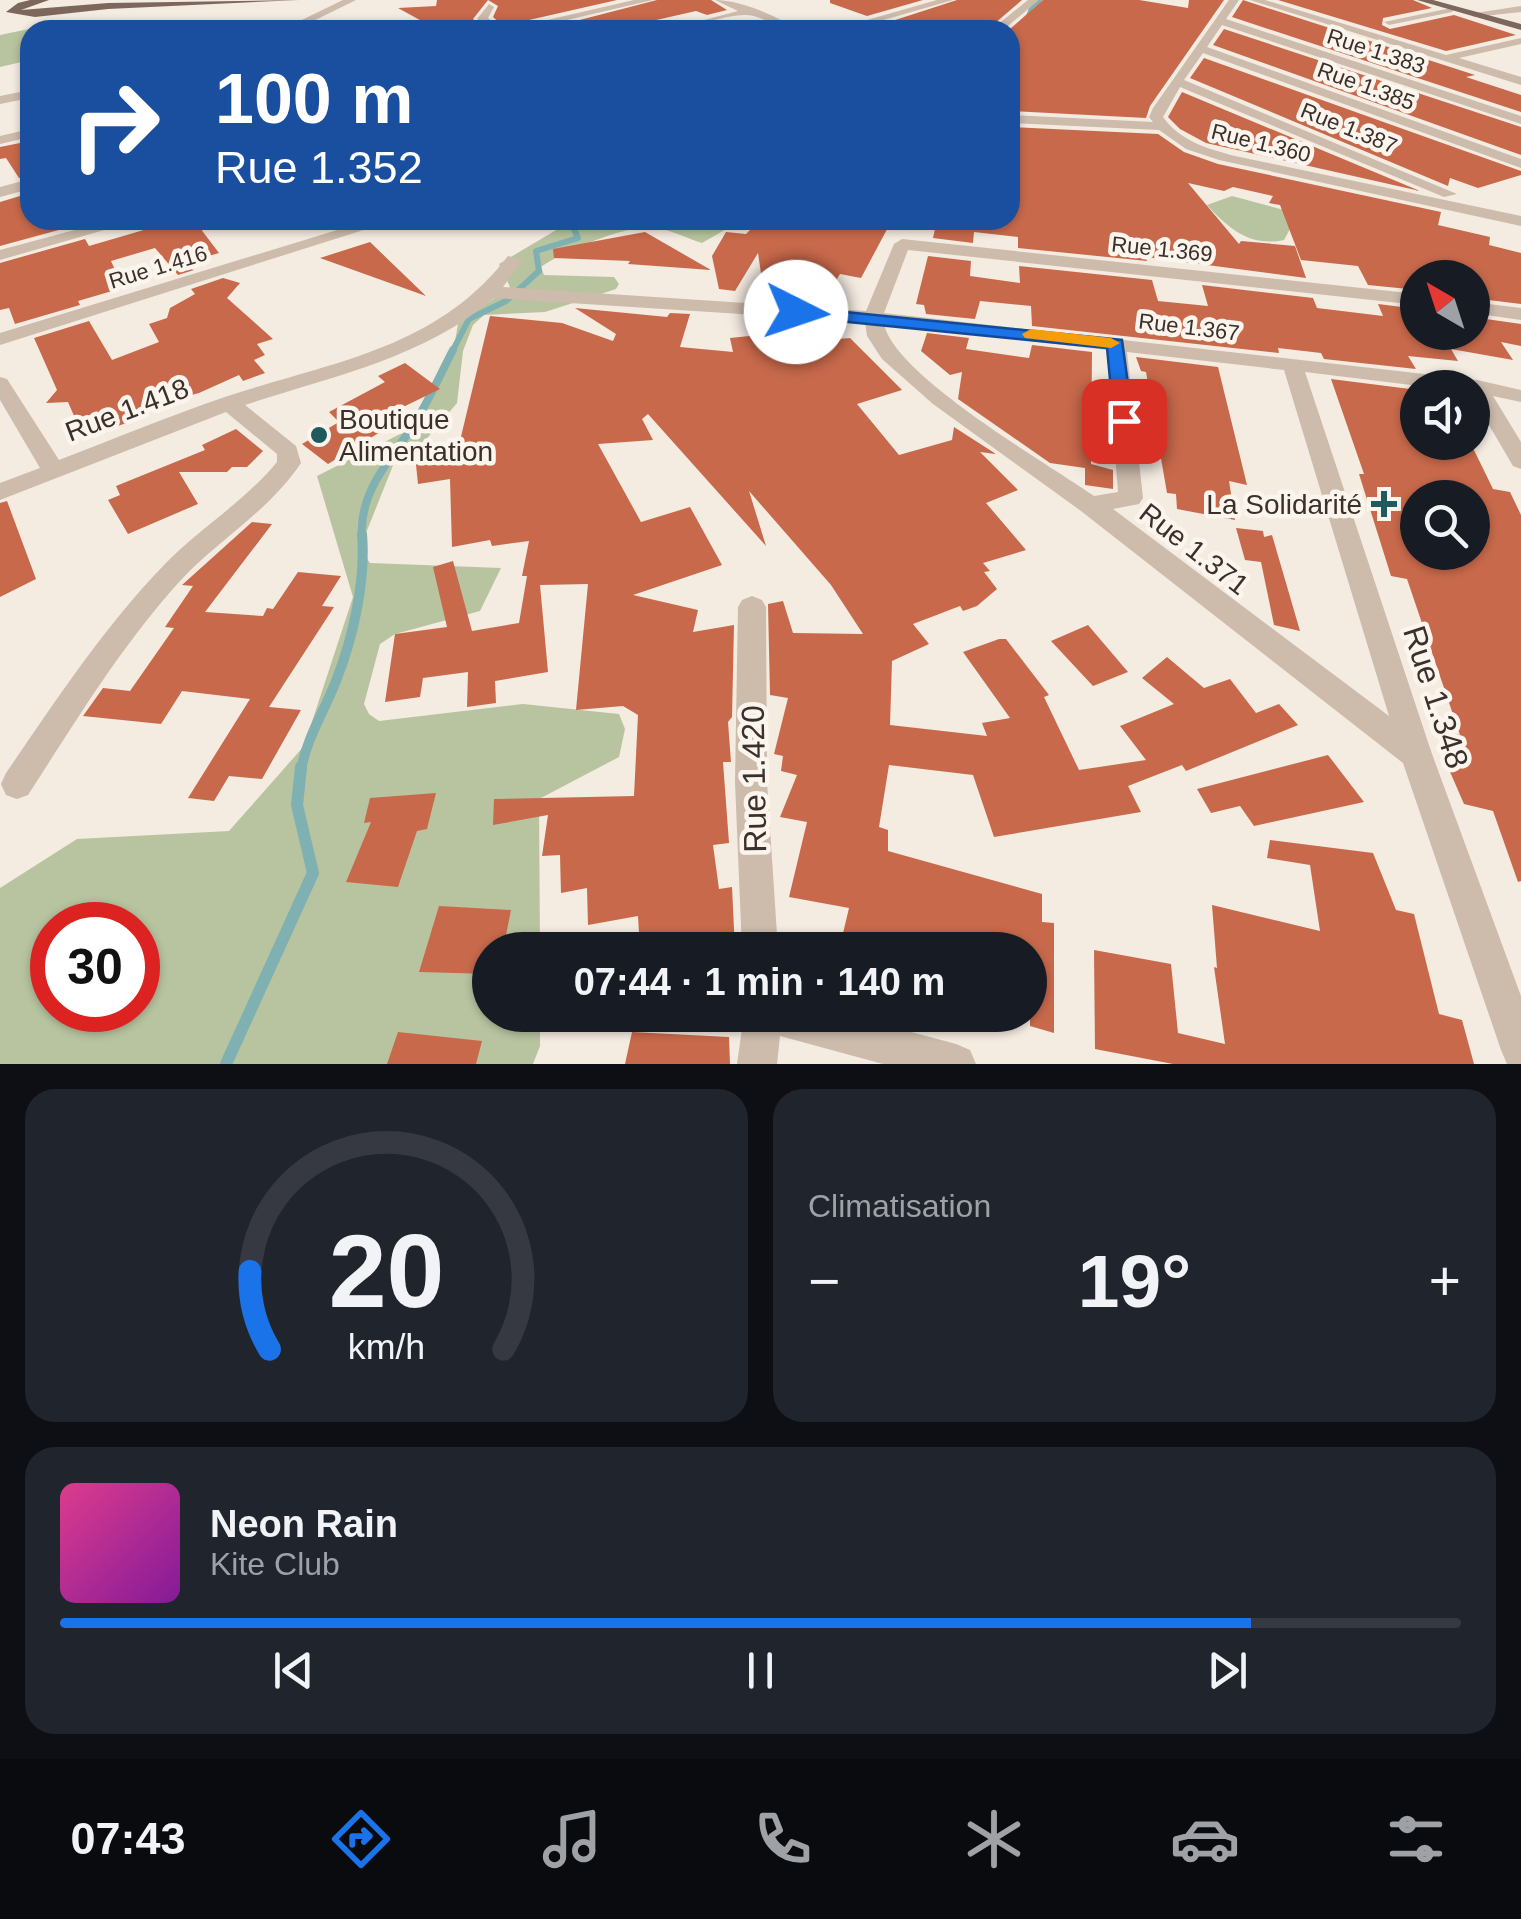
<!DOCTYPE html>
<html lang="fr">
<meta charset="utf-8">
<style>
:root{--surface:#171b24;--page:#20242c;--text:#f1f3f6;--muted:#9ea1a6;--line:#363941;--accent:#1a73e8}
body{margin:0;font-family:Arial,sans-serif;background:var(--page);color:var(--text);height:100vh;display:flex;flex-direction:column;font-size:38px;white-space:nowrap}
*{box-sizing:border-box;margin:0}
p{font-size:32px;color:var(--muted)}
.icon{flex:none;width:55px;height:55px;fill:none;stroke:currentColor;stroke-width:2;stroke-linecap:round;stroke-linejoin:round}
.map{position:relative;height:1064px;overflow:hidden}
.drawer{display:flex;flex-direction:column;gap:25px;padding:25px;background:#0d0f14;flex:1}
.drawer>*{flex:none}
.banner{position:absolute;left:20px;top:20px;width:1000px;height:210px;border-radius:30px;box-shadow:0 2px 8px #0004;background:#1a4fa0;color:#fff;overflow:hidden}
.needle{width:65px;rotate:321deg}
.controls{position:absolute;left:1400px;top:260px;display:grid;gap:20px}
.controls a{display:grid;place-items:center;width:90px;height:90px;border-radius:50%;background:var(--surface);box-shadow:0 2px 8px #0004;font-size:50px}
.speed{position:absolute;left:30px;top:902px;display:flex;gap:20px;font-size:50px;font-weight:700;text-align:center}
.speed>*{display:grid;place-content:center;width:130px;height:130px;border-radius:50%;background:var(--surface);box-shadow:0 2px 8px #0004;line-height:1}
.speed .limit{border:15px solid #d22;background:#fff;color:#111}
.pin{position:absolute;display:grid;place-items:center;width:85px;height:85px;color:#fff;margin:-42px;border-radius:20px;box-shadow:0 5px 15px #0006}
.me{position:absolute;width:110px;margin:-55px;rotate:94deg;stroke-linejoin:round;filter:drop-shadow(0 0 8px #0008)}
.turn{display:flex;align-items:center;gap:35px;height:210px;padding:0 30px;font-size:45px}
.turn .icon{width:130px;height:130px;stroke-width:2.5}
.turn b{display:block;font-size:70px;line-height:85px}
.big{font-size:75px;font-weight:700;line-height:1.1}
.drawer .card{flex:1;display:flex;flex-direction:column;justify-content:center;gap:15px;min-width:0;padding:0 35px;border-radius:30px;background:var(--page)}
.drawer .dial{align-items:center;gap:0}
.dial svg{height:260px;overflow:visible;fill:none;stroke:var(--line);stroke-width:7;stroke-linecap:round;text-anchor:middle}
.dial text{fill:var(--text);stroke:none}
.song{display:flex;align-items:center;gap:30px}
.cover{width:120px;height:120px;border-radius:15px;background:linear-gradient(135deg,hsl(330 70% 55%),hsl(290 70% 35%))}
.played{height:10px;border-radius:5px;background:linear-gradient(90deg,var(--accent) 85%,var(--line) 85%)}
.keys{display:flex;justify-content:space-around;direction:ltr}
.heat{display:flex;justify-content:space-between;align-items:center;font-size:55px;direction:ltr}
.drawer .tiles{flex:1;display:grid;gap:25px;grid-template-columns:1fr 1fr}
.card:last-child{grid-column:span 2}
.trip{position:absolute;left:472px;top:932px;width:575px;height:100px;border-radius:50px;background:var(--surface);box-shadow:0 2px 8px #0004;font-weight:700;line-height:100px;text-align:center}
.tab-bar{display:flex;height:160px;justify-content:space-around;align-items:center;background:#090b0e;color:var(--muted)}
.tab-bar .icon{width:70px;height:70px}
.tab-bar .on{color:var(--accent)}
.tab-bar b{font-size:45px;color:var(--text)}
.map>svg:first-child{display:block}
</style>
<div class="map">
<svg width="1521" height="1064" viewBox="0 0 1521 1064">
<rect width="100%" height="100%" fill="#f4ebe1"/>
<path fill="#b8c4a0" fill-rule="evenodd" d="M58,23L72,30H30V60L0,67V35Z
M1232,196L1335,224L1290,229L1284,240C1250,247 1229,229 1207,205Z
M573,220H755L758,230L728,228L702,243C686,238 667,228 650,227C625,226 561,252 541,267L544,275L614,277L619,284L616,289L545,312L484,315L473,325L463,351L457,403L423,443L396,458L360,548L370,563L501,568L480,611L395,634L380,644L364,704L369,714L379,721L523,704L619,714L625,729L619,757L539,799L540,950H490V1015H540V1046L533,1064H0V888L77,839L229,831L304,746L353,597L317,476L416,426L454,347L458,324L510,287L499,264ZM52,925H138V1010H52Z"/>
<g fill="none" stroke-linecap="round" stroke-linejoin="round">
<path stroke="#7fb0b2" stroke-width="4" d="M1026,23L1031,8L1040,0"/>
<path stroke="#7fb0b2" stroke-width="6" d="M452,352L469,319L506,301L539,271L536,251L578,238L574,229L588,220"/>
<path stroke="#7fb0b2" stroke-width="8" d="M362,536C359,492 390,460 413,426C428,402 440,375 453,350"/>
<path stroke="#7fb0b2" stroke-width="10" d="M301,770C307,737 324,712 336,681C353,638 366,581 362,534"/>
<path stroke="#7fb0b2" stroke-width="12" d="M226,1064L313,873L297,805L301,767"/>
</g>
<path fill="#c8694b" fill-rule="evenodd" d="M437,0H617L503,26L493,17L498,6L488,0L473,19L484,30H438L398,8L436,6Z
M657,0H711L727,10L707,15L696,11L612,30H541Z
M830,0H923L867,16L830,3Z
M957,0H1022L987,30H919L886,23Z
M1043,0H1139L1188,8L1189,0H1224L1150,106L1146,118L1010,111L1009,30Z
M1243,0L1475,75L1466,77L1521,95V112L1232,17Z
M1278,0H1413L1432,8L1383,18L1382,25L1390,29L1454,15L1516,35L1446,51Z
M1224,29L1521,127V155L1213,45Z
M1204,58L1521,171V175L1478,188L1450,178L1448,186L1190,78Z
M1182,92L1420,191L1206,143L1180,129L1168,117Z
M1010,127L1158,134L1184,152L1218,164L1441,212L1438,225L1490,237L1489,245L1521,253V304L1472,298V278H1418V290L1368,285L1358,266L1301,260L1280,205L1269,203L1273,196L1233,187L1224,191L1188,183L1239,244L1241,241L1295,246L1306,278L1146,257L1147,261L1018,248V237L974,232L973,243L933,238L937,220H975V223L1010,220Z
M30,141V176L19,178L6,158L0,159V147Z
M30,193V220H74L77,225L0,246V202Z
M178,220H194L219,253L178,265L194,270L178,275L155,248L111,261L121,283L116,284L119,289L78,301L80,305L15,324L9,308L0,310V263L85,239L89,246Z
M753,220H892L861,278L840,274L835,282L812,263L794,282L816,304L765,301L758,253L735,291L719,289L712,256L726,232L746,234L754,226Z
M645,232L711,270L628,264L630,261L554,258L553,249Z
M370,242L426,296L320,258Z
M928,256L971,261L970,276L1020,283L1019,266L1152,280L1158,301L1208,306L1202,285L1313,298L1317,308L1383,316L1378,304L1418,309V332H1472V317L1521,324V346L1501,342L1513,360L1451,349L1458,361L1408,356L1416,369L1324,359L1321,353L1278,348L1279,353L1032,326L1031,306L980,301L975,319L926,314L924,305L916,304Z
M223,278L240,283L227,298L273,339L257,344L265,355L254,360L265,373L243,381L239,375L199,393L161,403L135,414L138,419L112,428L109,422L81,432L68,402L46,403L57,390L34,338L89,321L112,360L159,342L149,324L167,318L170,308L195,294L191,289Z
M575,308L667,317L670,313L690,314L680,347L733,352L730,338L769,334L767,319L826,323L828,340L850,338L902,390L857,404L899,455L952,440L954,427L996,454L980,452L1018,490L986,503L1026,550L983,563L990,571L984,572L997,589L977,606L963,611L960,606L913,624L929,644L892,661L890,725L987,736L982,723L1010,718L963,652L999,639H1006L1049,695L1044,697L1079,770L1146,760L1120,726L1174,704L1142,678L1167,657L1204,688L1230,679L1256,713L1279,704L1298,725L1186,771L1182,765L1128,786L1141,812L994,837L973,775L889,765L879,827L888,830V851L1042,894V922L1054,923V1033L1030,1026V950H839L849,908L789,897L807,822L780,817L797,775L781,771L783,756L774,754L788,698L770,695L768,604L783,601L793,633L863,634L831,585L749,491L766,546L648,414L642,419L653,440L598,444L641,522L690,507L722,565L633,595L698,610L693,632L734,625L732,717L728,722L731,762H723L729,843L713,845L719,889L732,887L735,950H640L638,916L588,925L587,888L561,893L560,855L542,856L548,815L493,825L494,799L634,796L638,715L623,706L576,710L588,584L540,585L548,672L495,681L496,703L467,707L468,672L423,678L420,697L385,702L395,634L447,627L433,567L453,561L472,631L519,623L527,576H522L529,541L492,546L490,540L452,547L450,479L418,484L415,455L458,449L490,316L562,323L613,341L616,334Z
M927,333L969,338L966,349L1029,358L1032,345L1092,352L1091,464L1113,470V489L1085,485V468L1050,463L958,399L962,372L950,375L921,351Z
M1136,357L1218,367L1247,485L1229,481L1235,520L1177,509L1176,494L1167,493L1146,372L1141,371Z
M405,363L440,389L399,409L408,415L328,464L302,444L339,422L329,412L385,382L378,376Z
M1331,379L1418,390V442L1473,448L1493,489L1510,492L1521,515V881L1518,882L1493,811L1464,804L1444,758L1447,759L1440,730L1460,735L1407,579L1391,576L1359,474H1364ZM1418,498H1472V536L1480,552H1418Z
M236,429L263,451L247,467H232L227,472H179L198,504L128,534L108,500L120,495L116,486L205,450L202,445Z
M7,501L36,579L0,597V503Z
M252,522L272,524L205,612L263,616L267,608L273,609L298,572L341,576L322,606L334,607L269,707L301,710L262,779L229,776L214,801L188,798L250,699L182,691L161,724L83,716L103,688L130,691L174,628L165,627L193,586L182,585Z
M1236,528L1263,531L1264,537L1272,535L1300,631L1274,625L1261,562L1245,560Z
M1088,625L1128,672L1093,686L1051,641Z
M1328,755L1364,802L1254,826L1240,806L1211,813L1197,789Z
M436,793L427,829L417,831L398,887L346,882L371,822L364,823L370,798Z
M1270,840L1373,853L1396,910L1414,914L1439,1014L1462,1020L1474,1064H1173L1095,1049L1094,950L1171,964L1178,1033L1225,1044L1214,967L1217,968L1212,905L1320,931L1310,865L1267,858Z
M439,906L511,910L503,950H490V974L419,972Z
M398,1032L482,1041L476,1064H387Z
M632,1032L729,1037L730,1064H625Z"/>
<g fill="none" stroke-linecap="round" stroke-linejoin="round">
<path fill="#cdbbac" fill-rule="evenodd" d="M343,0H356L295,30H281Z
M634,0H653L524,30H504Z
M715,0C741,0 777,16 798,30C779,30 763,15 745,15C719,15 694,30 667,30L738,11Z
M937,0H953L849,30H832Z
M1028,0H1039L1003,30H991Z
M1229,0H1239L1226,19L1521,116V124L1222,25L1207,47L1521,159V168L1203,53L1184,80L1457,194L1444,197L1180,87L1163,117C1180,141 1208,149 1235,156L1521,216V226L1219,160L1186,149L1159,130L1010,123V115L1153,122L1149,117L1153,108Z
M1250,0H1265L1446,55L1521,38V44L1459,58L1521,77V85Z
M489,4L494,7L488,18L502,30H490L477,19Z
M1521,6V12L1474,17L1469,14Z
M1456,7L1452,12L1389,25L1384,22Z
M394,25L403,30H390Z
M30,90V98L0,104V96Z
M30,129V137L0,144V136Z
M30,179V189L0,197V187Z
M112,220H139L0,260V250Z
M370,220H395L0,345V333Z
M902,239L1418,294V305L908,250L884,313L1477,380L1521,390V402L1493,396L1521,442V469L1513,466L1472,396V388H1436L1305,372L1432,754L1521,996V1064H1507L1501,1050L1403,763L1081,511L933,404L882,359L867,336L865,322L494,298C422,359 332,376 245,405L296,446L301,463C269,511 218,540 180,581C121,646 76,721 28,795L17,799L6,795L1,784L6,773C55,702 103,628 164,565C200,528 244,502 277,462V454L226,412L0,500V483L40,468L0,400V377L7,379L59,460C114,439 169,416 225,397C330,362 436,350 508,256L523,260L503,287L866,311L894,244ZM884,324L1107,350L1118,492L1094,496C1047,463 895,376 884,324ZM1127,352L1284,370L1389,716L1113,509L1139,504L1143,498Z
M1472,302L1521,308V320L1472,313Z
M752,596L762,600L766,607L767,782L778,950H742L735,782L738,607L742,600Z
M744,1015H848L956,1044L970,1050L976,1064H883L780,1036L777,1064H737Z"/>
<path fill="#7d675c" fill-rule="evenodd" d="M30,0H49L21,10L108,3L299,0L108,9L35,17L6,12L18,3Z
M1417,0H1433L1521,24V30Z"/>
</g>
<path fill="#1a73e8" stroke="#114b97" stroke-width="2.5" d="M796,307L1122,340L1133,421L1124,427L1114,421L1107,348L789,316V308Z"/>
<path fill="#f59e0b" d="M1031,329L1111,338L1120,343L1111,348L1025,338L1022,334Z"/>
<g fill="#1f5a5e" stroke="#fbf5ee" stroke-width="4">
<circle cx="319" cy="435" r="10"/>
<path d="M1379 489h10v10h10v10h-10v10h-10v-10h-10v-10h10z"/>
</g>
<g text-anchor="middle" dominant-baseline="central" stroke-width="9" stroke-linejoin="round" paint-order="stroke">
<g font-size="22" fill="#3b302b" stroke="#fbf5ee">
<text transform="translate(1376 51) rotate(18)">Rue 1.383</text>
<text transform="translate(1366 86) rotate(20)">Rue 1.385</text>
<text transform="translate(1349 128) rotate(22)">Rue 1.387</text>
<text transform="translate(1261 143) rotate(14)">Rue 1.360</text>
<text transform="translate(1162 249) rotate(6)">Rue 1.369</text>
<text transform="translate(158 267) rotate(-17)">Rue 1.416</text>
<text transform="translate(1189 327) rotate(7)">Rue 1.367</text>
</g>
<g font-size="28" fill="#3b302b" stroke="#fbf5ee">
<text transform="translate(127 410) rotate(-21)">Rue 1.418</text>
<text transform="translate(1194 549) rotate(38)">Rue 1.371</text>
</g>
<g font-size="28" fill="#3b302b" stroke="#fbf5ee" text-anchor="start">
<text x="339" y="419">Boutique<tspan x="339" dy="32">Alimentation</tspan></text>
<text x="1362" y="504" text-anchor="end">La Solidarité</text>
</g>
<g font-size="32" fill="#3b302b" stroke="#fbf5ee">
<text transform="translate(1436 697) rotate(72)">Rue 1.348</text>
<text transform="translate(754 779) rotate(-91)">Rue 1.420</text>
</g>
</g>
</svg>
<div class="controls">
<a><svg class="needle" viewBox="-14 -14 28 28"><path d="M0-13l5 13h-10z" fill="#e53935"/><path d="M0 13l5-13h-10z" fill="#9ea1a6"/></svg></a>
<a><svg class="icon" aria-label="sound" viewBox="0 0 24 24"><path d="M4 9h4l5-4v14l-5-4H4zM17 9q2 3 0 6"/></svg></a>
<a><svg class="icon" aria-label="search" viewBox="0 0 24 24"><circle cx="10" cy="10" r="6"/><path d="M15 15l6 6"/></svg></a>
</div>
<div class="speed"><div class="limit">30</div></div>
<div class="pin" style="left:1124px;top:421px;background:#d93025"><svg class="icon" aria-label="arrive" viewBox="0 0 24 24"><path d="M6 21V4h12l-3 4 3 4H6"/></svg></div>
<svg class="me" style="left:796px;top:312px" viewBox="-20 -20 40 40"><circle r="19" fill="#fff"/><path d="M0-13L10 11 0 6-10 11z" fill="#1a73e8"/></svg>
<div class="trip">07:44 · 1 min · 140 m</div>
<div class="banner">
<div class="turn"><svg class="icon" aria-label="right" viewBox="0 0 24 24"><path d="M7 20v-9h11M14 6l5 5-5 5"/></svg><div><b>100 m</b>Rue 1.352</div></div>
</div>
</div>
<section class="drawer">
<div class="tiles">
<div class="card dial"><svg viewBox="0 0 100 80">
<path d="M14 69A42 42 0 1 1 86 69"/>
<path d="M14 69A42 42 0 0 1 8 45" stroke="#1a73e8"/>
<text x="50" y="56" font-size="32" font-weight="700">20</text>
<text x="50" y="72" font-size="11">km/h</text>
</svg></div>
<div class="card"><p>Climatisation</p>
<div class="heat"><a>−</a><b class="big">19°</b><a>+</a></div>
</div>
<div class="card">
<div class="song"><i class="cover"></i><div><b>Neon Rain</b><p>Kite Club</p></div></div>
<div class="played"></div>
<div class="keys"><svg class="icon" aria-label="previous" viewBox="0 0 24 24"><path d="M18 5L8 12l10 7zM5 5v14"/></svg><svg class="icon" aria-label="pause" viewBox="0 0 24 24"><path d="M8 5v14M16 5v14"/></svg><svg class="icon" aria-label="next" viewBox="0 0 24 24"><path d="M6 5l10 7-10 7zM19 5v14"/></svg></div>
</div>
</div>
</section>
<nav class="tab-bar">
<b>07:43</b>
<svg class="icon on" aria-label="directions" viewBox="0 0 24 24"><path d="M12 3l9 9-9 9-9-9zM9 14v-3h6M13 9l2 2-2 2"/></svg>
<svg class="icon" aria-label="music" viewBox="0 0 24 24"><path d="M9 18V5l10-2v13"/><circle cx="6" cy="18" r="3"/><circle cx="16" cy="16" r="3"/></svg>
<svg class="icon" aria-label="phone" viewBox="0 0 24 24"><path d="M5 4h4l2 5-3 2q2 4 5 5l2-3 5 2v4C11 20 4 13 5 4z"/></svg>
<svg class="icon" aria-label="climate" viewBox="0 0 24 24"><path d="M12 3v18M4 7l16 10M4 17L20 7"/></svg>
<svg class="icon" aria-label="car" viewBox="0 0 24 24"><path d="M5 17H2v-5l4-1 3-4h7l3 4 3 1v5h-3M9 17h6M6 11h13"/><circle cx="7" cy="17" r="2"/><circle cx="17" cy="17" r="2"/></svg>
<svg class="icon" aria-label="filters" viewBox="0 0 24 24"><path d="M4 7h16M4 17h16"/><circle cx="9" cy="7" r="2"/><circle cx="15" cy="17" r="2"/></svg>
</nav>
